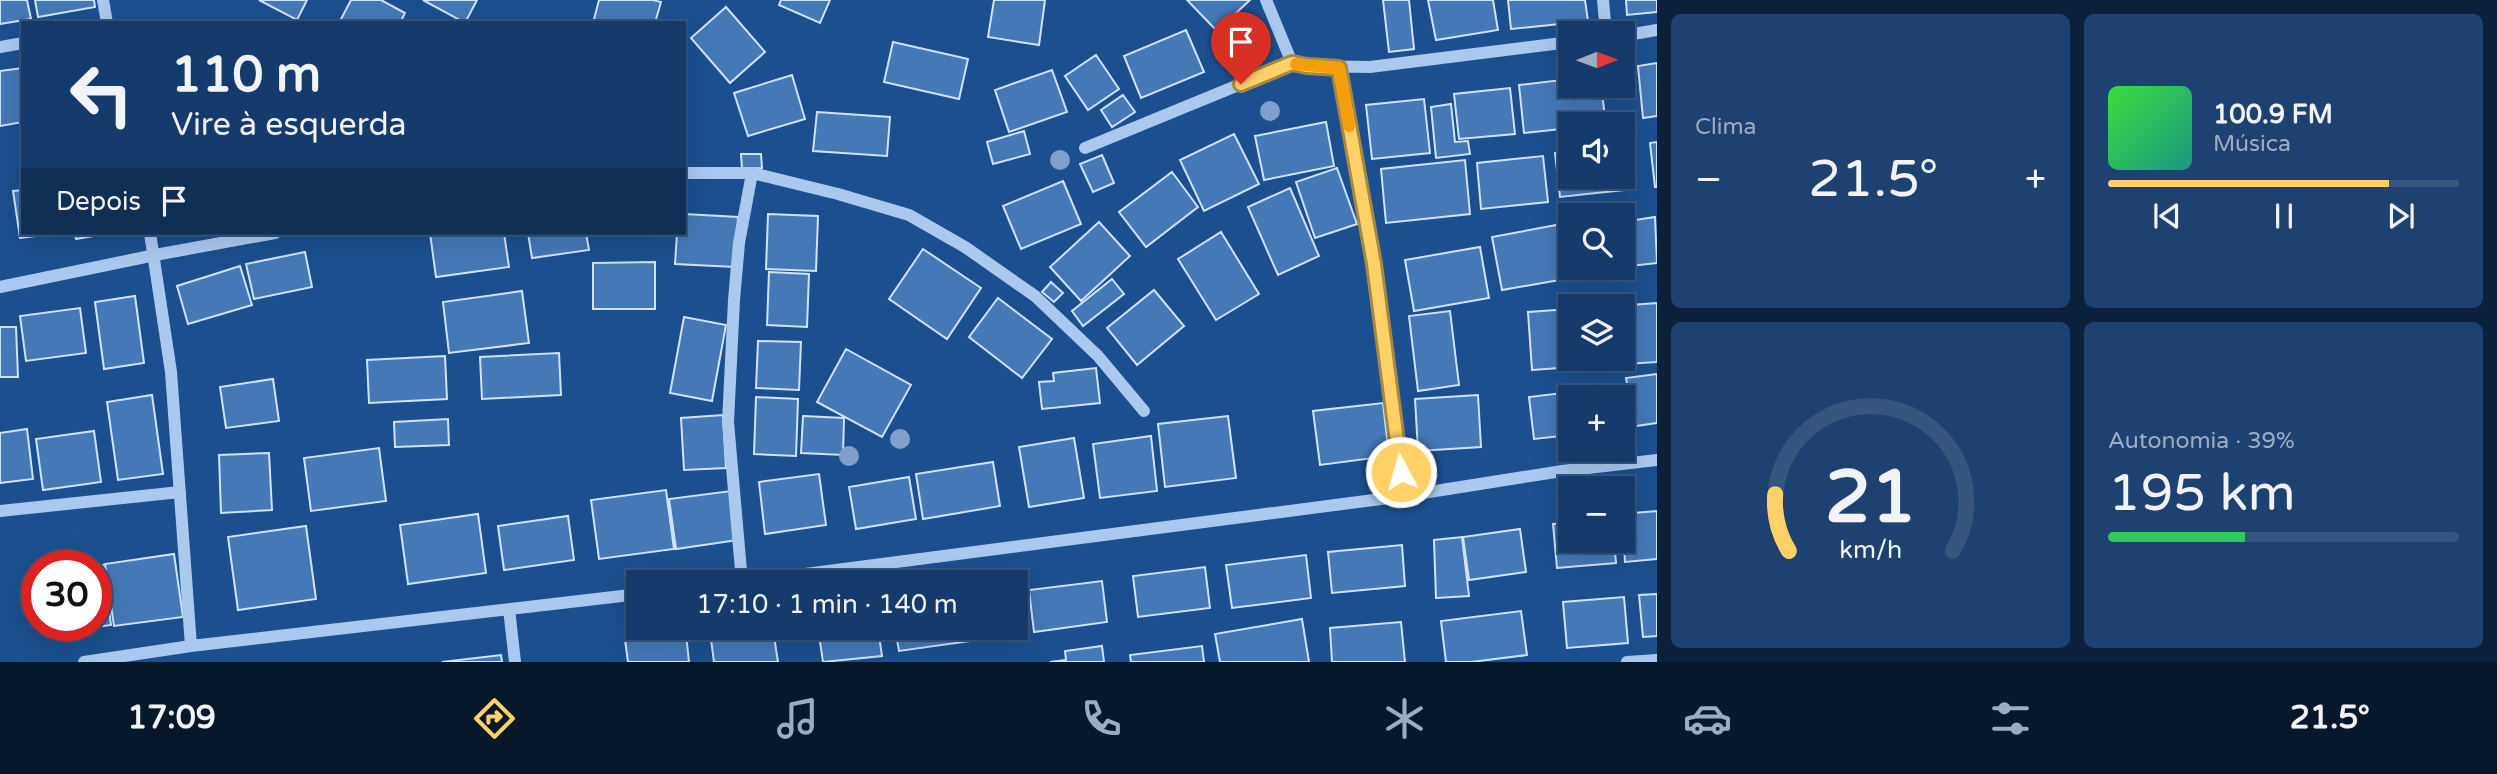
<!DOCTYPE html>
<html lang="pt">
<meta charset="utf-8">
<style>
:root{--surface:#143b6b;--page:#1d4271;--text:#f1f3f6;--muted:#9dadc1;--line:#33557e;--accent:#ffd166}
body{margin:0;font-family:"Varela Round",sans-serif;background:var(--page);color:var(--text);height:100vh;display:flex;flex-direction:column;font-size:26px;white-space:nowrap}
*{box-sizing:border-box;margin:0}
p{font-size:23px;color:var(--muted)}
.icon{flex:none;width:38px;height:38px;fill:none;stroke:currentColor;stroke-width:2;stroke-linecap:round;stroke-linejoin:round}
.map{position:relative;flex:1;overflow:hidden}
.side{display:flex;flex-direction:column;gap:14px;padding:14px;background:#0b203b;width:840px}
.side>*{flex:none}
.guide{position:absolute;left:21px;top:21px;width:665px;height:214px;border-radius:0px;box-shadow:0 7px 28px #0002,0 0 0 2px var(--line);background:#143b6b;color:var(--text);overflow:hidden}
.needle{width:46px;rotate:89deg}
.fabs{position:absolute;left:1558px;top:21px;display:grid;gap:14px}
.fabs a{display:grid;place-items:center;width:77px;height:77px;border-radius:0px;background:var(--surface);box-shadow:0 7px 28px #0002,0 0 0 2px var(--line);font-size:35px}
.speed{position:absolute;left:21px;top:550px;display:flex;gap:14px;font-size:35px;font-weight:700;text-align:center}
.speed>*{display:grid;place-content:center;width:91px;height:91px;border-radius:50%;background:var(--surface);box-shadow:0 7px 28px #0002,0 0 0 2px var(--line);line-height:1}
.speed .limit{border:10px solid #d22;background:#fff;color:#111}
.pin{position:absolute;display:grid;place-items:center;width:60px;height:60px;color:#fff;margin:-72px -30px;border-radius:50% 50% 50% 0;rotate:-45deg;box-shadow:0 0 7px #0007}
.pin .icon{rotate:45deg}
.me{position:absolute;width:77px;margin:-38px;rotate:354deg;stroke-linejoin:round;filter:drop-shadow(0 0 5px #0008)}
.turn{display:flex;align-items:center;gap:24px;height:147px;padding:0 35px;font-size:32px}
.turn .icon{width:91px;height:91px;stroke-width:2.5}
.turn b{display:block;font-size:49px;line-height:60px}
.then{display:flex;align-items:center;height:66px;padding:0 35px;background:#0003;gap:14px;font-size:26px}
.big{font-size:52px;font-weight:600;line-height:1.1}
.side .widget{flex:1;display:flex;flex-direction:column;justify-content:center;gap:10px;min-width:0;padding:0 24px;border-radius:10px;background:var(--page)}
.side .dial{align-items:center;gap:0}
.dial svg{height:182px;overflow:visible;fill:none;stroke:var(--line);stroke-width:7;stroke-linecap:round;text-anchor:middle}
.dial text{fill:var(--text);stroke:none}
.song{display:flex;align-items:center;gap:21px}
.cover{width:84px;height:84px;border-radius:10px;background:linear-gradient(135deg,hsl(120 70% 55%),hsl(170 70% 35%))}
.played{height:7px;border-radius:4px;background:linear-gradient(90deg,var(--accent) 80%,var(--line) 80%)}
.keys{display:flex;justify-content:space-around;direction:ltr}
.heat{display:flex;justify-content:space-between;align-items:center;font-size:38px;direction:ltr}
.charge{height:10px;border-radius:5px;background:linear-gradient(90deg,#34c759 39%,var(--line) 0)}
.side .tiles{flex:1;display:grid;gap:14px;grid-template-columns:repeat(2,1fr)}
.trip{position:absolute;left:626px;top:570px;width:402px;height:70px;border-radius:0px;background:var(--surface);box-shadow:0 7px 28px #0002,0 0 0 2px var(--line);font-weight:600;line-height:70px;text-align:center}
.tab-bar{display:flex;height:112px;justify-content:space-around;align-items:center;background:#08182b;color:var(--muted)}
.tab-bar .icon{width:49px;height:49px}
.tab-bar .selected{color:var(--accent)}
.tab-bar b{font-size:32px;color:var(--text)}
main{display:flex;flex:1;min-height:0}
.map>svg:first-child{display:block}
</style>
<main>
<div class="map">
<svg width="1657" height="662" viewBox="0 0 1657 662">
<rect width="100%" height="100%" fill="#1b4f8f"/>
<path fill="#4478b7" stroke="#cfe3fa" stroke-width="2" d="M0,0H27L31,19L0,24Z
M35,0H94L95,7L38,17Z
M259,0H307L297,20Z
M351,0H381L405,13L400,23H339Z
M423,0H477L465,23Z
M599,0H653L661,2L655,23H593Z
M781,0H830L820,23L779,5Z
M994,0H1045L1039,45L988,37Z
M1187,0H1250L1217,31Z
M1383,0H1409L1414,49L1389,52Z
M1428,0H1493L1498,30L1436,40Z
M1508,0H1585L1588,21L1511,29Z
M1626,0H1657V12L1627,15Z
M726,7L765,52L730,83L691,38Z
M1186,30L1204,72L1141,98L1124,56Z
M893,42L968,59L959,99L884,82Z
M1096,55L1119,89L1088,110L1065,76Z
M1657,63V116L1643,118L1638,66Z
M23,68V122L0,126V71Z
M1052,70L1067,112L1009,132L995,90Z
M792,75L805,119L748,136L734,93Z
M1570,79V86H1601L1606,124H1570V128L1524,133L1519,85Z
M1510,88L1515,134L1459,139L1454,94Z
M1123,95L1135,112L1112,127L1101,110Z
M1424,99L1430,153L1372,159L1366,105Z
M1451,104L1455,142L1468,141L1470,154L1436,158L1431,107Z
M817,112L890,117L887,156L813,151Z
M1326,122L1334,166L1264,180L1255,136Z
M1024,131L1030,154L993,164L987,142Z
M1234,134L1259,184L1204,211L1180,160Z
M1657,142V187H1655L1650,143Z
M1622,145H1628L1633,189L1560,197L1555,153L1570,151V177H1622Z
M741,154H761L762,168L742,169Z
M1102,155L1114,183L1093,192L1080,164Z
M1543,156L1548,202L1481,209L1477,163Z
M1465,160L1470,214L1386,223L1381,169Z
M1337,168L1357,224L1315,238L1296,182Z
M1172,172L1198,207L1146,247L1119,212Z
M1063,181L1081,224L1021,249L1003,206Z
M1290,188L1319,256L1278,275L1248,207Z
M23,190V233H60L20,238L13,191Z
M684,214L738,217L735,267L675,264L677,233H684Z
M768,214L818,216L816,271L766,269Z
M1655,217L1657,263L1622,267V222Z
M1099,222L1130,256L1081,301L1050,267Z
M1567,223L1570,268H1575L1577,277L1502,290L1492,237Z
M1221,232L1259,294L1216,320L1178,259Z
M75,233H110L76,239Z
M430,233H504L509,267L436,277Z
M528,233H586L589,250L532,258Z
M1480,247L1489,298L1414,311L1405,260Z
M923,249L981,288L947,339L889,299Z
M305,252L312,287L254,299L246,264Z
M655,262V309H593V263Z
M240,266L252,305L188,324L177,286Z
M769,272L809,274L807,327L767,325Z
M1112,279L1124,294L1083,326L1072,311Z
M1051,282L1063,293L1054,302L1042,292Z
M1154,290L1184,326L1137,365L1107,328Z
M522,291L529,343L449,353L443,302Z
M135,296L144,363L104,369L95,302Z
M998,298L1052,339L1022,378L969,337Z
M1657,303V362L1610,365L1609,359H1622V306H1617Z
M80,308L86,353L26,361L20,316Z
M1570,309V359H1588V366L1532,370L1528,312Z
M1450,311L1459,385L1418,391L1409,316Z
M684,317L726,325L712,401L670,393Z
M0,327H16L18,377H0Z
M758,341L801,342L799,390L756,388Z
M846,349L911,385L882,437L817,402Z
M559,353L561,395L482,399L480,357Z
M445,356L447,399L369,403L367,360Z
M1096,368L1100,403L1042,409L1039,382L1054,381L1053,373Z
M1657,374V423L1622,428V397H1607L1606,386L1627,384L1626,378Z
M273,379L279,421L226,428L220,387Z
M1587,390L1588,397H1570V435L1534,439L1529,397Z
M152,395L163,474L118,480L107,402Z
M1478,395L1481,447L1418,451L1415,399Z
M756,397L798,399L796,456L754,454Z
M1383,403L1389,456L1320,465L1313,411Z
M723,415L726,468L684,470L681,418Z
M803,416L844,418L843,455L801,453Z
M1228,416L1236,478L1165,487L1158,424Z
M448,419L449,445L395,447L394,422Z
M27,429L33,479L0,483V433Z
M94,431L101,482L43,490L36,439Z
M1151,436L1157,491L1100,498L1093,444Z
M1074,438L1084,498L1029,507L1019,447Z
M379,448L386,501L311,511L304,458Z
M269,453L272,510L221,513L219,455Z
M993,462L1000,506L923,519L916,474Z
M819,474L826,525L765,534L759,482Z
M909,477L916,519L856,529L849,487Z
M666,490L674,549L599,559L591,500Z
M731,491L738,540L676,549L669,499Z
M1657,511V559L1625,562L1622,514Z
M478,514L486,573L408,584L400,525Z
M568,516L574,560L504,570L498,526Z
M1570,523V541H1614L1616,563L1557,568L1553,524Z
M306,526L316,599L238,610L228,537Z
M1520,529L1526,572L1469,580L1463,537Z
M1462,537L1469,596L1436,598L1434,540Z
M1402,545L1405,586L1332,593L1328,552Z
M174,554L183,617L114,626L105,564Z
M1306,555L1311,598L1232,608L1226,565Z
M103,565L111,625L46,634L44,625H96V566Z
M1205,567L1210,608L1138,617L1133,576Z
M1102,581L1107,622L1034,632L1029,590Z
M1657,594V636L1643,637L1639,595Z
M1624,597L1628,643L1567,648L1563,602Z
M1521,611L1527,655L1471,662H1446L1441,621Z
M1302,619L1309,662H1220L1215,634Z
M1401,622L1405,662H1332L1330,628Z
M734,628H757L758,633L773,630L778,662H714L711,639L723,637L722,630Z
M818,628H878L882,656L823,662Z
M895,628H970L971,641L899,651Z
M686,634L689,662H628L625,640Z
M1102,646L1104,662H1050L1066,660L1065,651Z
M1202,646L1204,662H1131L1130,655Z
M501,655L502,662H442Z"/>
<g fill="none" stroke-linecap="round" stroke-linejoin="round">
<path stroke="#a9c9ee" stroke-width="12" d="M103,0L107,23
M1266,0L1292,63L1307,66L1370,67L1570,42
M1603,0L1606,33
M1622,36L1657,30
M0,47L23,43
M1339,68L1374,264L1404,496
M1085,148L1292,63
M684,173H752L838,194L909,215L965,247L1035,296L1098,356L1144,411
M150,233L171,372L191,646
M0,287L155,255L275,233
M0,511L180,492
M742,582L728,422L734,300L739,243L752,173
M735,583L1404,496L1562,471L1657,460
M509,609L515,662
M84,662L191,646L639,594
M1627,662L1657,660"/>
</g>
<g fill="#7ea0ca">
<circle cx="1270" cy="111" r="10"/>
<circle cx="1060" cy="160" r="10"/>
<circle cx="900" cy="439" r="10"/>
<circle cx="849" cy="456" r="10"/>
</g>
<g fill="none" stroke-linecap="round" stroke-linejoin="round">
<g stroke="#a68842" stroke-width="18">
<path id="route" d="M1241,84L1292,63L1307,66L1339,68L1374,264L1401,472"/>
</g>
<use href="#route" stroke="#ffd166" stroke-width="12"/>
<path stroke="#f59e0b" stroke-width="12" d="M1296,64L1339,68L1349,126"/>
</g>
</svg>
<div class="fabs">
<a><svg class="needle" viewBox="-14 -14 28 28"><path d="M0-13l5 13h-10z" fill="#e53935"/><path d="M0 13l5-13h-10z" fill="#9dadc1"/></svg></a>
<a><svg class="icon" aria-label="sound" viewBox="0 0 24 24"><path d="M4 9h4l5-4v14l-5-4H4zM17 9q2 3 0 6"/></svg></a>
<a><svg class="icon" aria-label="search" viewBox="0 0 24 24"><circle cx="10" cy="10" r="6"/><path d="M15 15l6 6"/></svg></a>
<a><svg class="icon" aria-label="layers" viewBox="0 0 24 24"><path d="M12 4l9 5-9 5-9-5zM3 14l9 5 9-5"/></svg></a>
<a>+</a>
<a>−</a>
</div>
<div class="speed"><div class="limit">30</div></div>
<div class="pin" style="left:1241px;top:84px;background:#d93025"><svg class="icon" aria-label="arrive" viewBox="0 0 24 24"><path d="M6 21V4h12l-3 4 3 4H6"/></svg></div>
<svg class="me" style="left:1401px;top:472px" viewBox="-20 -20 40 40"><circle r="17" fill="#ffd166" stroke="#fff" stroke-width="3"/><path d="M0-11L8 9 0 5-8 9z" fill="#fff"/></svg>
<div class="trip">17:10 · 1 min · 140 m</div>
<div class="guide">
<div class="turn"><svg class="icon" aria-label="left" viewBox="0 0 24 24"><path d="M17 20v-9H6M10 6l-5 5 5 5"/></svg><div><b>110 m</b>Vire à esquerda</div></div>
<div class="then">Depois<svg class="icon" aria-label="arrive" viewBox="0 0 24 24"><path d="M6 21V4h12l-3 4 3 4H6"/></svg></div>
</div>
</div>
<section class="side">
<div class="tiles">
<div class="widget"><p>Clima</p>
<div class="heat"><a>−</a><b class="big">21.5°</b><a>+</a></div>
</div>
<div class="widget">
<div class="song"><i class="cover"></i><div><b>100.9 FM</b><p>Música</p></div></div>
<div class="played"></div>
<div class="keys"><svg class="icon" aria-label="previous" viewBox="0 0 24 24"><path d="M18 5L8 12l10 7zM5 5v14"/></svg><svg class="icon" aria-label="pause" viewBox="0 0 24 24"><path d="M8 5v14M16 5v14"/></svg><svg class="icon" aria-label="next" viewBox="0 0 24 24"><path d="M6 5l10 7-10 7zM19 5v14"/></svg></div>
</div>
<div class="widget dial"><svg viewBox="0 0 100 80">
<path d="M14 69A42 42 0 1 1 86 69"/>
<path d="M14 69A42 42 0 0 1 8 44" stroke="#ffd166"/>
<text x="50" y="56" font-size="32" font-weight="700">21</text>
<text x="50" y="72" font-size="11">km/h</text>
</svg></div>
<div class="widget"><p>Autonomia · 39%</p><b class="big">195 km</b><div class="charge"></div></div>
</div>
</section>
</main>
<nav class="tab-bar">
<b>17:09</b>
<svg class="icon selected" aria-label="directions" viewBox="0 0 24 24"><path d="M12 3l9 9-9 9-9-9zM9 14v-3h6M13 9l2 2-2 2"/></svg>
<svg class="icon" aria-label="music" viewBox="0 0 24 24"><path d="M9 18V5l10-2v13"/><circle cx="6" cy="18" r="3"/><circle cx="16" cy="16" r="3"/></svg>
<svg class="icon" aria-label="phone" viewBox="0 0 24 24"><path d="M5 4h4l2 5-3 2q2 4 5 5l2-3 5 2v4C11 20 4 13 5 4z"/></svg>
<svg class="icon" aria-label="climate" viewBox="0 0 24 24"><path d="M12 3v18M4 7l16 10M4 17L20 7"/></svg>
<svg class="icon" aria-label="car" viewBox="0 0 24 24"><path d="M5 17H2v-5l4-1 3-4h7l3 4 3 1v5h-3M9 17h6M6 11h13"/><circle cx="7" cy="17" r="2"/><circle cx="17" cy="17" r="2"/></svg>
<svg class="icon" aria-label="filters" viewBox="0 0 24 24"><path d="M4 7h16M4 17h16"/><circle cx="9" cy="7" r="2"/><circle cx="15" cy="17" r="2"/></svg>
<b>21.5°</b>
</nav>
